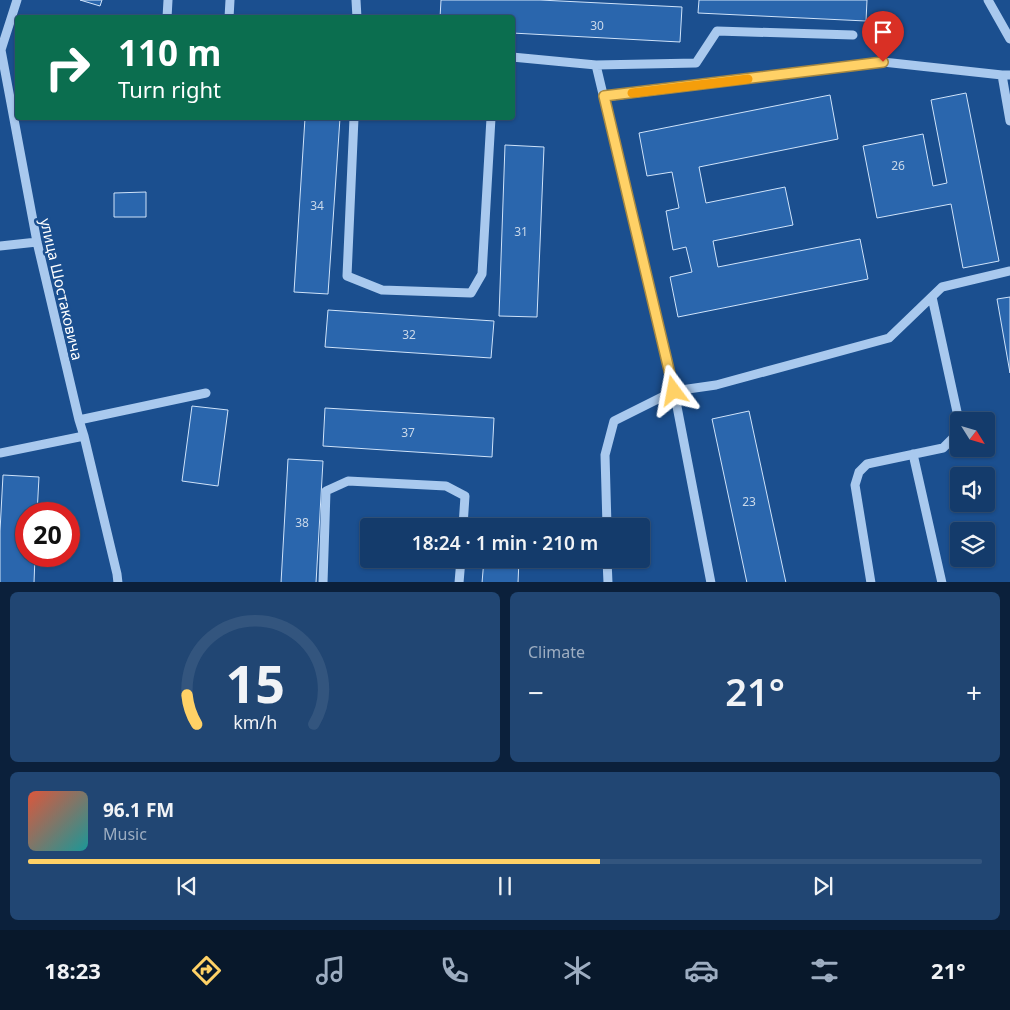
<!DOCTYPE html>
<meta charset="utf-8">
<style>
:root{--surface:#143b6b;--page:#214673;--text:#f1f3f6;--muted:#9dadc1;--line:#33557e;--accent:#ffd166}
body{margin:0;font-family:"Noto Sans",sans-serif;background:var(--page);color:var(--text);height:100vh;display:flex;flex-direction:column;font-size:19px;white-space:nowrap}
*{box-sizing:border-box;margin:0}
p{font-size:16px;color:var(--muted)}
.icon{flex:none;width:28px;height:28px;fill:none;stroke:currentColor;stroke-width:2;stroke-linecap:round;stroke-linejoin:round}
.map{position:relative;height:582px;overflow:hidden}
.details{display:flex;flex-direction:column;gap:10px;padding:10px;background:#0b203b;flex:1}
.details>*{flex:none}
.banner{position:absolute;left:15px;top:15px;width:500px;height:105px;border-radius:5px;box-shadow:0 1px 4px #0004,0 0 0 1px var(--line);background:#0b6e4f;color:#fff;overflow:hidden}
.needle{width:32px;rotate:127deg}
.fabs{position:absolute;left:950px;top:412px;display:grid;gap:10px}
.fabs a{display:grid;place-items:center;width:45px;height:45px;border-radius:5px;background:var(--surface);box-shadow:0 1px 4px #0004,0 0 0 1px var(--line);font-size:25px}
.speed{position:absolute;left:15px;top:502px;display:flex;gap:10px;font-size:25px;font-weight:700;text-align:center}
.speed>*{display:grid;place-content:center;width:65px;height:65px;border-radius:50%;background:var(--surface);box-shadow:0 1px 4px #0004,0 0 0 1px var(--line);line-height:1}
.speed .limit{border:8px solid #d22;background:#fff;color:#111}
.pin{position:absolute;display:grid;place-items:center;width:42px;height:42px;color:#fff;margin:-51px -21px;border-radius:50% 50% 50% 0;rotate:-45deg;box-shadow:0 0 5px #0007}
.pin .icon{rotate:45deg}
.me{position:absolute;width:55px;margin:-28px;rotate:347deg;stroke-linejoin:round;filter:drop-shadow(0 0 4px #0008)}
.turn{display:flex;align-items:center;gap:18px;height:105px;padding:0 20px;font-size:22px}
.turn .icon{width:65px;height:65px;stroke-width:2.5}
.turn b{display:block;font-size:35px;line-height:42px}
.big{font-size:38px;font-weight:600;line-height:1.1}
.details .tile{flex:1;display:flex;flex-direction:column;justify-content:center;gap:8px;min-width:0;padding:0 18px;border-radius:8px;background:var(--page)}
.details .dial{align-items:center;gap:0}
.dial svg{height:130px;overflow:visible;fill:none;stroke:var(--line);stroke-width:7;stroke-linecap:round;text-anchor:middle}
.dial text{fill:var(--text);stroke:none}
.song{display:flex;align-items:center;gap:15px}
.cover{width:60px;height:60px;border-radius:8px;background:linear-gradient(135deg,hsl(10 70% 55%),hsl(180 70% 35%))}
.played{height:5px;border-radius:2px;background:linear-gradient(90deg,var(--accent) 60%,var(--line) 60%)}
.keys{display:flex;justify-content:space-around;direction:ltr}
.heat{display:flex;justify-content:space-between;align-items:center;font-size:28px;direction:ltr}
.details .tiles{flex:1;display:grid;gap:10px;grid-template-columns:1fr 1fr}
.tile:last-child{grid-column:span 2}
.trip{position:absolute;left:360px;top:518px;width:290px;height:50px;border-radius:5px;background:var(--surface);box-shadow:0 1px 4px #0004,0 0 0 1px var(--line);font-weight:600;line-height:50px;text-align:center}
.menu{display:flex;height:80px;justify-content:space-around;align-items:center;background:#08182b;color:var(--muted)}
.menu .icon{width:35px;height:35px}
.menu .current{color:var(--accent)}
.menu b{font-size:22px;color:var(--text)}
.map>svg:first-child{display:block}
</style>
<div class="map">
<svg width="1010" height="583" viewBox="0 0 1010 583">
<rect width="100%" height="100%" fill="#1b4f8f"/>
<path fill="#2a66ad" stroke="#cfe3fa" d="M80,0H102L100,6Z
M441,0H540L682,7L680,42L512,33V18H440Z
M699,0H867L866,21L698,13Z
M966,93L999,261L963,268L951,204L877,218L863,146L923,134L933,186L947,183L931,100Z
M830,95L838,139L699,167L706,203L785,187L793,225L713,241L718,267L860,239L868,279L678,317L670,277L692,272L686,247L673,250L666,211L679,208L672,172L647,176L639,133Z
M305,118H340L328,294L294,292Z
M505,145L544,147L537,317L499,316Z
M146,192V217H114V193Z
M1010,297V373L997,299Z
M328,310L494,321L491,358L325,347Z
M192,406L228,410L218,486L182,481Z
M325,408L494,418L492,457L323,446Z
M749,411L786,583H747L712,419Z
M288,459L323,461L316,583H281Z
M3,475L39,477L37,514H26V556H35L34,583H0V531Z
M487,520L522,524L521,526H486Z
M484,559H519L518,583H482Z"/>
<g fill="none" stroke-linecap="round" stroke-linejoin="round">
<path stroke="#a9c9ee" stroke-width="9" d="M17,0L1,50L37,242L79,420L84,436L117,574L118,583
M356,0L357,18
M988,0L1010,39
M167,18L168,0
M229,18L230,0
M512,57L596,65L696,63L717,31L853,35
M596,65L674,391L711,583
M1002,75L1010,121
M604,97L883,62L1002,75H1010
M354,118L347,276L382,290L471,293L482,274L491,118
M0,246L37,242
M932,297L959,421
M79,420L206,393
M0,453L84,436
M913,454L942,583
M607,526L605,455L614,421L674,391L716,385L889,338L942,287L1010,271
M607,559L608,583
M323,583L326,491L348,481L446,486L465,496L463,526
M459,583L461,559
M871,583L855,485L859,472L867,464L943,448L953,438L959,428"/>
</g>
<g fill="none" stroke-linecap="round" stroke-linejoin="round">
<g stroke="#a68842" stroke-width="12">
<path id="route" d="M674,391L604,96L883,62"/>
</g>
<use href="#route" stroke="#ffd166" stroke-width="9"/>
<path stroke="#f59e0b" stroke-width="9" d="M632,93L748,79"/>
</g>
<g text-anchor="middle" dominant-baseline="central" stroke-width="5" stroke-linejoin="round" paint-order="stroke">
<g font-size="12" fill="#cad9ea">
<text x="597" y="25">30</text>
<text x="898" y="165">26</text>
<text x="317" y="205">34</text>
<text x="521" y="231">31</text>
<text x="409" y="334">32</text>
<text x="408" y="432">37</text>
<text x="749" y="501">23</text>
<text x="302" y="522">38</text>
</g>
<g font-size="15" fill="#fff" stroke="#1b4f8f">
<text transform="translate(62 289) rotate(77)">улица Шостаковича</text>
</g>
</g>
</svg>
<div class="fabs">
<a><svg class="needle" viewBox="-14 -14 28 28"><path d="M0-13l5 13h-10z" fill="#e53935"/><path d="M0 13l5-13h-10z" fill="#9dadc1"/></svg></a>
<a><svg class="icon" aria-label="sound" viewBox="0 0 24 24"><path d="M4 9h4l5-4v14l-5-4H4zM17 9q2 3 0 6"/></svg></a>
<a><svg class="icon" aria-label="layers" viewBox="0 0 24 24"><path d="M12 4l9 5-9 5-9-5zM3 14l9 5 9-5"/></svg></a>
</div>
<div class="speed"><div class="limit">20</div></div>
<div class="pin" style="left:883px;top:62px;background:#d93025"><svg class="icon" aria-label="arrive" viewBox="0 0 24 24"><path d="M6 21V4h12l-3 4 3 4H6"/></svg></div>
<svg class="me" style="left:674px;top:391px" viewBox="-20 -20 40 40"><path d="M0-17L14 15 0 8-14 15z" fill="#ffd166" stroke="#fff" stroke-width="4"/></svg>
<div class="trip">18:24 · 1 min · 210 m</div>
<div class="banner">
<div class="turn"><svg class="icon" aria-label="right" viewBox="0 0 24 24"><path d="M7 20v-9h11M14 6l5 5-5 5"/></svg><div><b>110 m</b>Turn right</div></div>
</div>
</div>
<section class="details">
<div class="tiles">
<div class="tile dial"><svg viewBox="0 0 100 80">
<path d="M14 69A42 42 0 1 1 86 69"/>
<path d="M14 69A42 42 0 0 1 8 51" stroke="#ffd166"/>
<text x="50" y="56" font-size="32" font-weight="700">15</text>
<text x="50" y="72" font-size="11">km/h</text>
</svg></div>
<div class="tile"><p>Climate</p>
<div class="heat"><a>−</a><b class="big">21°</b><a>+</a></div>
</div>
<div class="tile">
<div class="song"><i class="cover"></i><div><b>96.1 FM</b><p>Music</p></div></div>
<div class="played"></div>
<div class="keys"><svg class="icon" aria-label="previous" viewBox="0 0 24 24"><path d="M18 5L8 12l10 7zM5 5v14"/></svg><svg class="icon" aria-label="pause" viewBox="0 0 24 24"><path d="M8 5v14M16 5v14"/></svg><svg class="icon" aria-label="next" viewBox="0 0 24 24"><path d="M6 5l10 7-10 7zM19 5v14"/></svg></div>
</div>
</div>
</section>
<nav class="menu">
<b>18:23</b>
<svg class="icon current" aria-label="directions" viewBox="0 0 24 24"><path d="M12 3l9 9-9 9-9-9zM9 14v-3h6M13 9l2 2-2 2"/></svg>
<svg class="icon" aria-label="music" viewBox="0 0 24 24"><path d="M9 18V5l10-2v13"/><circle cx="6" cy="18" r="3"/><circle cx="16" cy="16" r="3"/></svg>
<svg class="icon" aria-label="phone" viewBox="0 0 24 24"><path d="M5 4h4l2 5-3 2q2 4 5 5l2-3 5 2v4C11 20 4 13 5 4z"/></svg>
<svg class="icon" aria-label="climate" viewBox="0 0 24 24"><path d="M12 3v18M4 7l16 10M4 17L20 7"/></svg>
<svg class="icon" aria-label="car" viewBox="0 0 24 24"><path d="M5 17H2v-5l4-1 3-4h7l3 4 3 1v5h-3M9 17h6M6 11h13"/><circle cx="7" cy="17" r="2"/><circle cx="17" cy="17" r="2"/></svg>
<svg class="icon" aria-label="filters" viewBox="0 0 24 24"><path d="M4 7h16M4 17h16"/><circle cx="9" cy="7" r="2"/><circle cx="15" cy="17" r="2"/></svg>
<b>21°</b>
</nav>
